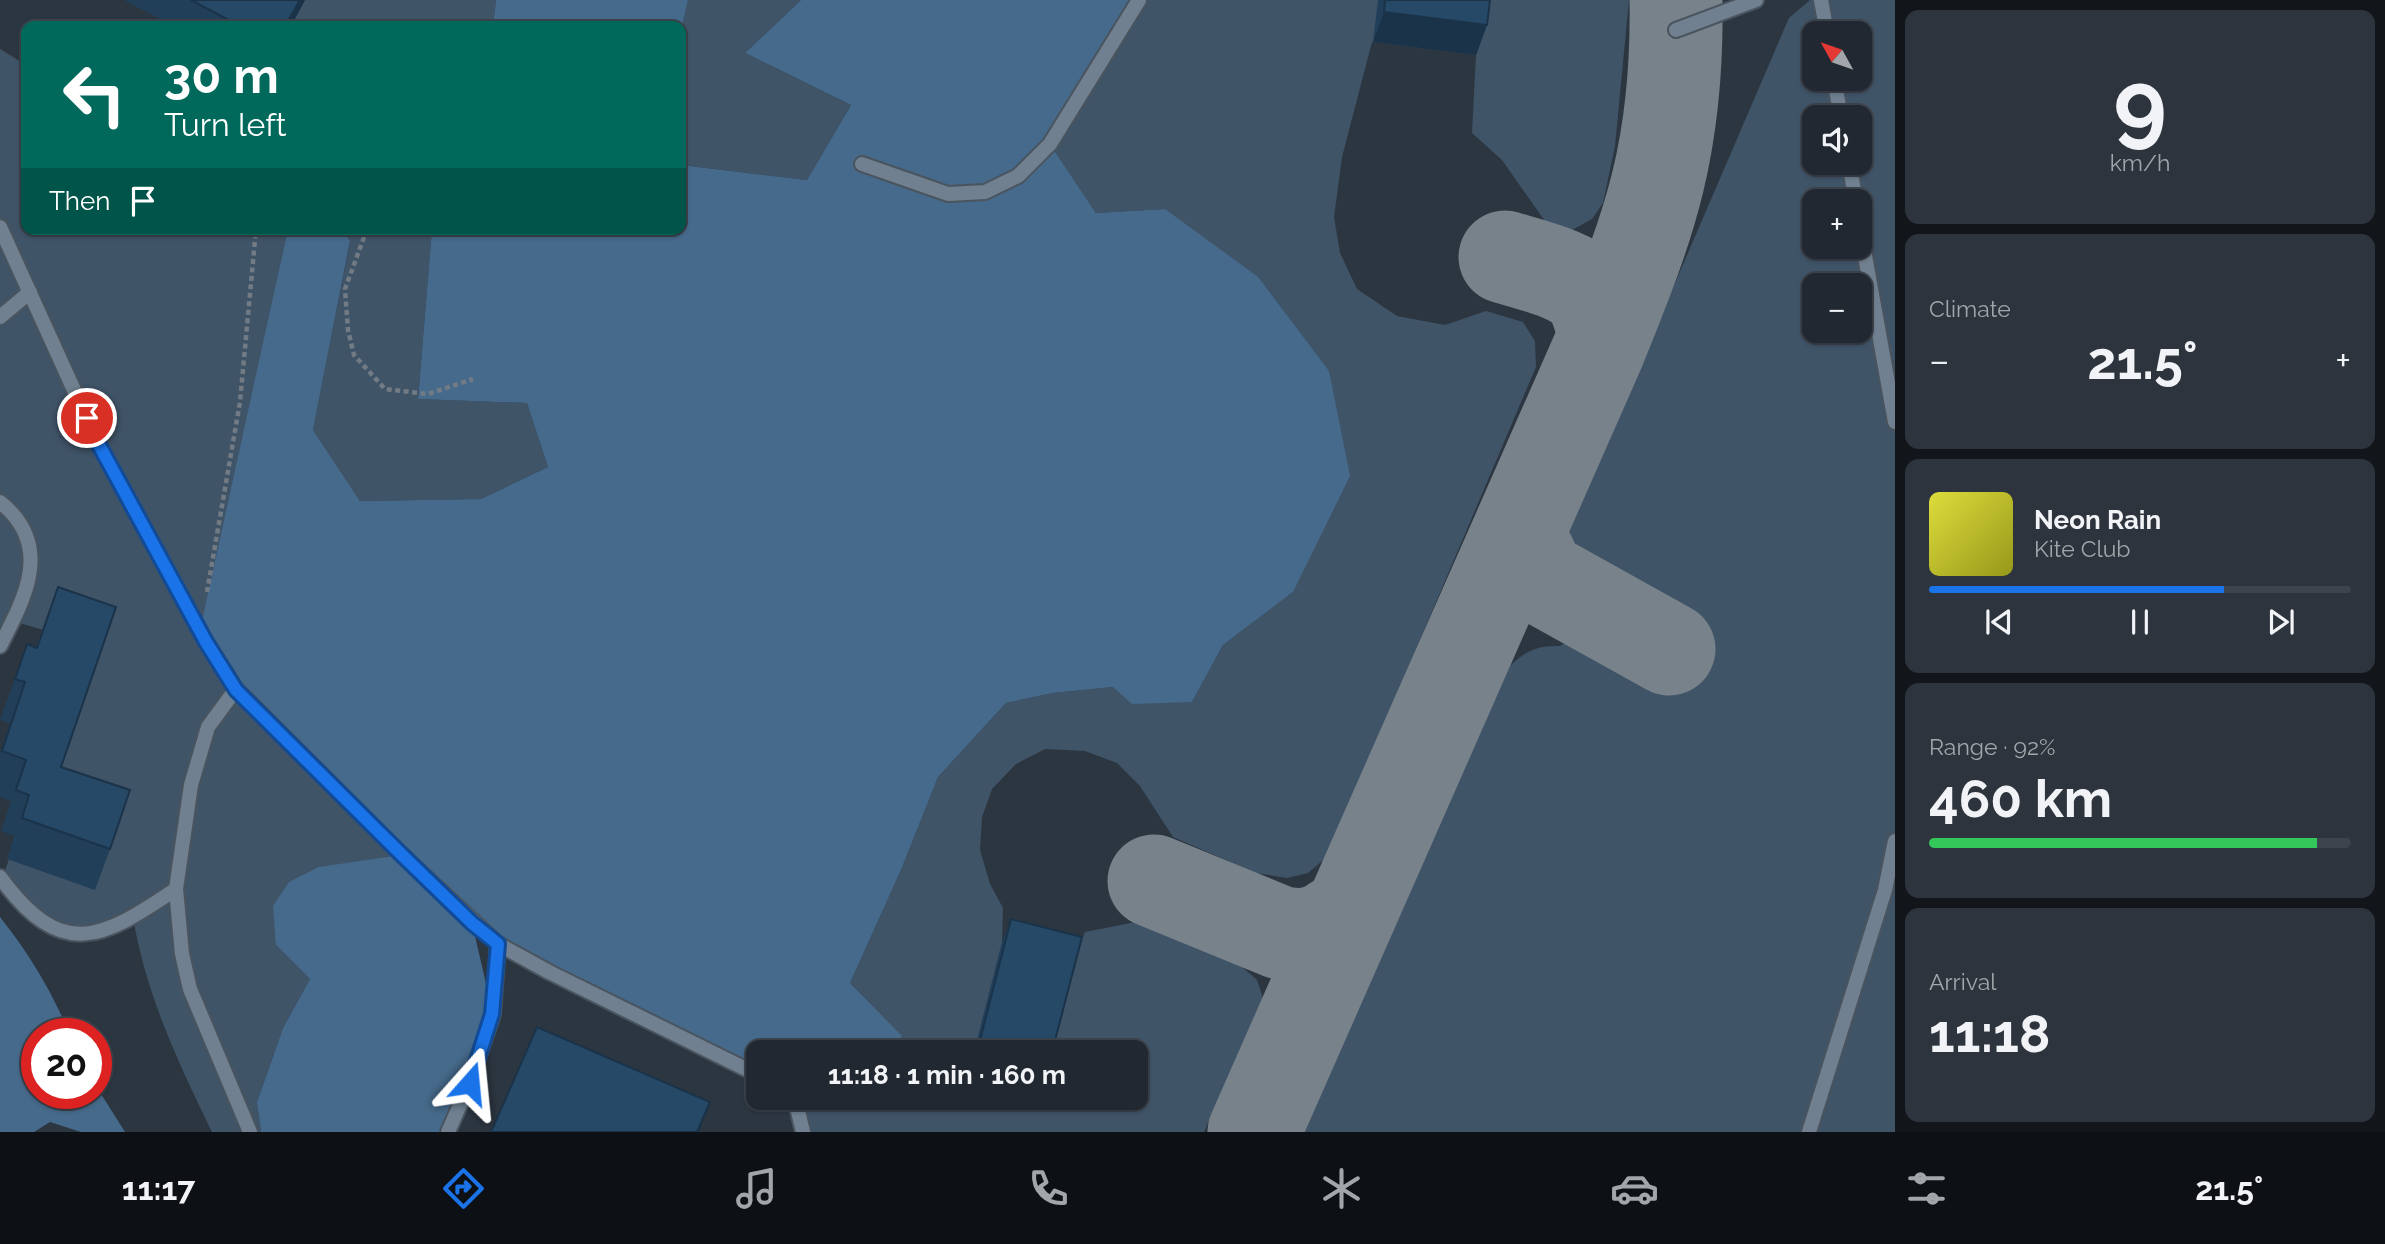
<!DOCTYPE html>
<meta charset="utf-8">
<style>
:root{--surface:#212831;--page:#2d343d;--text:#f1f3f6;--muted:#a2a6ab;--line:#3e444d;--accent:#1a73e8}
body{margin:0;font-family:Raleway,sans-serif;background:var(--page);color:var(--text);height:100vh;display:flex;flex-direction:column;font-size:26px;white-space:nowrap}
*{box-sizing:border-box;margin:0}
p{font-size:23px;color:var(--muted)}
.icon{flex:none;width:38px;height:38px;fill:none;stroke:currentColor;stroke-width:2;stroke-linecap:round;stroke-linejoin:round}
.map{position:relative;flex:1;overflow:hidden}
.panel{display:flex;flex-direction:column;gap:10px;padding:10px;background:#12161b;width:490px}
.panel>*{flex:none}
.hud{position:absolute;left:21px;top:21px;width:665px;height:214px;border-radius:14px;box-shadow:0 2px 5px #0004,0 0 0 2px var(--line);background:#00695c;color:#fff;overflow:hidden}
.needle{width:46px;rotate:310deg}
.buttons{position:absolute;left:1802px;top:21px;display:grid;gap:14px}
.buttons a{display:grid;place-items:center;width:70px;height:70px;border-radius:14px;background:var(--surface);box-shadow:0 2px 5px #0004,0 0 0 2px var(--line);font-size:35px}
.speed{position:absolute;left:21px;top:1018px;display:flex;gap:14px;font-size:35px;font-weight:700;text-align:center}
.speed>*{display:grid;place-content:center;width:91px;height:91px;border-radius:50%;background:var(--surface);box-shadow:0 2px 5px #0004,0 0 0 2px var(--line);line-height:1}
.speed .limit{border:10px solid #d22;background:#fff;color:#111}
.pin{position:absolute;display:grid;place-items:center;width:60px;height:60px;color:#fff;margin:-30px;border:4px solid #fff;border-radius:50%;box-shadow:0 2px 7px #0007}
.me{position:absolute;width:77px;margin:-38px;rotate:18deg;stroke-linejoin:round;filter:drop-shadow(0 0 5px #0008)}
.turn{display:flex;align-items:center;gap:24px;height:147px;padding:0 28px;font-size:32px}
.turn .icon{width:91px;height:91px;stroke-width:2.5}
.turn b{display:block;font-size:49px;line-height:60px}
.then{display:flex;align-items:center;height:66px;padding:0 28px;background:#0003;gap:14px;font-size:26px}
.big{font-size:52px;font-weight:700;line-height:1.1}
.panel .widget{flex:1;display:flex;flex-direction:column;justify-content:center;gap:10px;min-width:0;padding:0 24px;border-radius:14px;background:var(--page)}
.panel .dial{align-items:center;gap:0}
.dial b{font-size:91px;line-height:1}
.song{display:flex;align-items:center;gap:21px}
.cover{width:84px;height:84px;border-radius:10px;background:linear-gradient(135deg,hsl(60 70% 55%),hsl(60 70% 35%))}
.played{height:7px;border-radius:4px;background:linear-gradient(90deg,var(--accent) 70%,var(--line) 70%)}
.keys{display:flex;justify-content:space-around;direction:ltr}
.heat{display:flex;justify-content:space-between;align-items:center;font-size:38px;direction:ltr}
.charge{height:10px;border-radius:5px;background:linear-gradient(90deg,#34c759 92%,var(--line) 0)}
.trip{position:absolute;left:746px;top:1040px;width:402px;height:70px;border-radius:14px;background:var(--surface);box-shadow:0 2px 5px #0004,0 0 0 2px var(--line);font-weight:700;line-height:70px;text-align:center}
.tabs{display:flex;height:112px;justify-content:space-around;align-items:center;background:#0d1014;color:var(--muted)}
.tabs .icon{width:49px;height:49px}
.tabs .on{color:var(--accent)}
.tabs b{font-size:32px;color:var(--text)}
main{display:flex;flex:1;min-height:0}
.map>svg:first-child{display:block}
</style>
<main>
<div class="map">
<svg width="1895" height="1132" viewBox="0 0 1895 1132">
<rect width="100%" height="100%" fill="#2c3641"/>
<path fill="#405468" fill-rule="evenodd" d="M290,0H496L493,26H276Z
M688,0H801L745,53L851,105L807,180L681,165V31Z
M1139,0H1629L1615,146L1603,203L1592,219L1572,230L1549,227L1502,160L1472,133L1476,55L1372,42L1342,157L1334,217L1340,253L1357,289L1397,316L1445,325L1486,311L1523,322L1535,341L1536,367L1328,856L1308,873L1287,878L1256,873L1173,837L1140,786L1117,763L1085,751L1045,749L1016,764L992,789L982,817L980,850L990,884L1003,908L1002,942L1073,960L1085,932L1136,922L1241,966L1257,980L1263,998L1204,1132H804L786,1097H1136V1052H890L901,1036L850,983L901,870L938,777L1006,703L1053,693L1113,687L1192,702L1223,645L1293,592L1165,209L1096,213L1050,144Z
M1810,0H1895V1132H1301L1510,666C1525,651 1538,645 1560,646L1645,592L1574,554L1568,532L1789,18ZM1815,33H1860V79H1815ZM1815,117H1860V163H1815ZM1815,201H1860V247H1815ZM1815,285H1860V331H1815Z
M0,49L26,65V229H288L262,350L402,855L276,945L310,979L283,1028L257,1102L261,1132H212C178,1062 146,995 133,917L101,932L43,922L2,880L11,853L40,795L84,642L13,621L0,646Z
M342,229H432L418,399L527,403L548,467L481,499L360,501L313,430L350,242Z"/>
<path fill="#466a8b" d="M496,0H688L681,31V26H493Z
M801,0H1139L1050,144L1096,213L1165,209L1258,277L1329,371L1350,476L1293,592L1223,645L1192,702L1132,704L1113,687L1053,693L1006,703L938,777L901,870L850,983L902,1036L890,1052H841L826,1042L808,1052H758V1075L498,944L472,923L493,1014L448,1132H261L257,1102L283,1028L310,979L276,945L273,906L289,882L319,867L401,855L236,689L200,630L288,229H342L350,241L313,430L360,501L481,499L548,467L527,403L418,399L432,229H681V165L807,180L851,105L745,53Z
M0,917C31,956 50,989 70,1034H37V1094H96V1086L125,1132H81L50,1122L34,1132H0Z"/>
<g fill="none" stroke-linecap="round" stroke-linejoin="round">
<path stroke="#78828a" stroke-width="93" d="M1505,257C1528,264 1577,275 1590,295C1598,308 1601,321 1604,336
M1530,557L1538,576L1669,649
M1154,881L1281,933L1303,935L1323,930L1351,912
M1254,1132L1599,349C1621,294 1644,239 1658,181C1672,123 1677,60 1676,0"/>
<g stroke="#4a545e" stroke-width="18">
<path id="lane" d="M1821,0L1827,33
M1676,30L1756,0
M1834,79L1841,117
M1849,163L1856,201
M862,164L948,194L985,192L1018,176L1050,144L1139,0
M0,227L98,443L206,642L236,689L402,855L498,944L549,972L758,1075
M1860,228L1895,422
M0,317L30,292
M0,502C54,545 25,598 0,646
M236,689L208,727L191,785L176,889L182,954L190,989L250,1132
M0,877C62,962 102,939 176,889
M786,1097L797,1107L803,1132
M448,1132L470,1082L493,1014L498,944
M1809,1132L1885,890L1895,841"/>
</g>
<path stroke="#727b84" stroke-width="4.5" stroke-dasharray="5 3.5" stroke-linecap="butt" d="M367,229L345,289L348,330L354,355L385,389L428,394L473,379
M207,592L240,402L256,229"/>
<use href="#lane" stroke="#708090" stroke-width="14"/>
</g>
<path fill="#213f59" d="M124,0H305L291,26H173Z
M1378,0H1490L1487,25L1476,55L1373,42Z
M58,587L61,767L110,849L95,890L7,859L14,836L1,831L11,801L0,797V753L10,723L0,720L27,644L36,647Z
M1011,919L1052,1052H974L1002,942Z"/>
<path fill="#1b3349" d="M300,0H305L291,26H285Z
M1384,12L1487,25L1476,55L1373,42Z
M710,1102L699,1132H697Z"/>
<path fill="#264968" stroke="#1b3349" stroke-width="2" d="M191,0H300L285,26H240Z
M1385,0H1490L1487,25L1384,12Z
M58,587L116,607L61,767L130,790L110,849L22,818L29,795L16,790L26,760L2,751L25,682L15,679L27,644L37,648Z
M1011,919L1082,937L1052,1052H977Z
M537,1027L710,1102L697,1132H491Z"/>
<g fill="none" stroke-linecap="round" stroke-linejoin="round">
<g stroke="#114b97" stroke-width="18">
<path id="route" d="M87,418L98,443L206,642L236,690L402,855L472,923L498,944L492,1014L470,1083"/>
</g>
<use href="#route" stroke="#1a73e8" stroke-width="12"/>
</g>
</svg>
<div class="buttons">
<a><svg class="needle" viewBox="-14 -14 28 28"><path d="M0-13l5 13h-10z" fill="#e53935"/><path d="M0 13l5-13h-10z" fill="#a2a6ab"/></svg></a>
<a><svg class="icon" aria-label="sound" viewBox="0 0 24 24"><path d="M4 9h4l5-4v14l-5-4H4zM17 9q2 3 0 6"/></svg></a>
<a>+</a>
<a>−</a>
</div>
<div class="speed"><div class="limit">20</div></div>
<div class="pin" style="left:87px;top:418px;background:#d93025"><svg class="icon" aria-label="arrive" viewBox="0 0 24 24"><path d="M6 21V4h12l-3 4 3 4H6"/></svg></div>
<svg class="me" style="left:470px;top:1083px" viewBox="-20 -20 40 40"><path d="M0-17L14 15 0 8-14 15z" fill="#1a73e8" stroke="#fff" stroke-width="4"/></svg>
<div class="trip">11:18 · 1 min · 160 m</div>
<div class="hud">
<div class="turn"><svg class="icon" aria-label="left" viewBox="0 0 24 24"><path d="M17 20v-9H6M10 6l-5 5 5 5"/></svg><div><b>30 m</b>Turn left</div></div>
<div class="then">Then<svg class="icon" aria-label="arrive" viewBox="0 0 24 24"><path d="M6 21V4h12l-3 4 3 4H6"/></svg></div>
</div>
</div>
<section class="panel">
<div class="widget dial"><b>9</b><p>km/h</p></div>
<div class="widget"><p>Climate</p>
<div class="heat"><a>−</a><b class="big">21.5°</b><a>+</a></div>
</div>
<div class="widget">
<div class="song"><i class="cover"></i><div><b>Neon Rain</b><p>Kite Club</p></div></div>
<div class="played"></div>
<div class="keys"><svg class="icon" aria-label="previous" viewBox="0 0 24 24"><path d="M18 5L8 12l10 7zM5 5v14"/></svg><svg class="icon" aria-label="pause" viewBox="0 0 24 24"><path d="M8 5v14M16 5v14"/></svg><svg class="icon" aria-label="next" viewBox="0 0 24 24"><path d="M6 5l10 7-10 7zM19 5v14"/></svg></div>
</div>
<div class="widget"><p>Range · 92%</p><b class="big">460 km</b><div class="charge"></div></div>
<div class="widget"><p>Arrival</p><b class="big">11:18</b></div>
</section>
</main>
<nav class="tabs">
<b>11:17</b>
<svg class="icon on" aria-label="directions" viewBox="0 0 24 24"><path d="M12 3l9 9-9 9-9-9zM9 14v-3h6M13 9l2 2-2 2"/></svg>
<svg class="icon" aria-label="music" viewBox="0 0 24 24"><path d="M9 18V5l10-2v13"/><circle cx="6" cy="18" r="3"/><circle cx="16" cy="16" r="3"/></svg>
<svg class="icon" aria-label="phone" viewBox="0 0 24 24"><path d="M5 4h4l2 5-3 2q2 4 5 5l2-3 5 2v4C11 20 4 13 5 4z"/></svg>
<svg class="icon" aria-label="climate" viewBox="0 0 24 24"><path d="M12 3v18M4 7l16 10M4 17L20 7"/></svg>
<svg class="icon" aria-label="car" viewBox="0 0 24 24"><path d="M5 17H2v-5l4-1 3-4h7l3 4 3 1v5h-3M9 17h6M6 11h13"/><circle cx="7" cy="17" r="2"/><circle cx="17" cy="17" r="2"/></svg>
<svg class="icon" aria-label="filters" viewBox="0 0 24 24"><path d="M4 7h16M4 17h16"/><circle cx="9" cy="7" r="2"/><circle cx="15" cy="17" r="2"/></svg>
<b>21.5°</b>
</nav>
